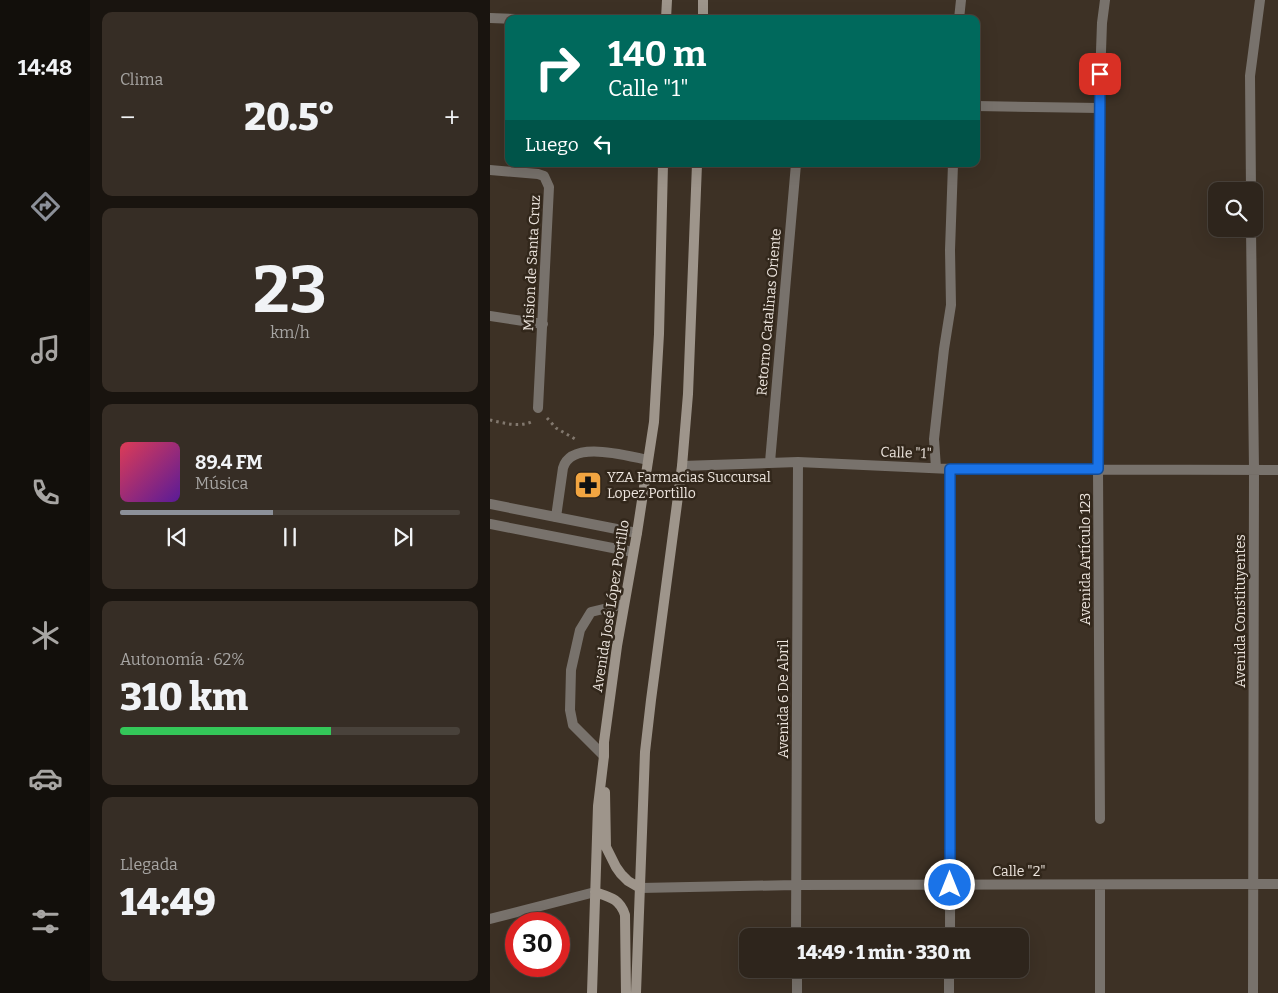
<!DOCTYPE html>
<html lang="es">
<meta charset="utf-8">
<style>
:root{--surface:#2e251c;--page:#362d25;--text:#f1f3f6;--muted:#a7a5a3;--line:#49423b;--accent:#8c9099}
body{margin:0;font-family:Bitter,serif;background:var(--page);color:var(--text);height:100vh;display:flex;flex-direction:column;font-size:19px;white-space:nowrap}
*{box-sizing:border-box;margin:0}
p{font-size:16px;color:var(--muted)}
.icon{flex:none;width:28px;height:28px;fill:none;stroke:currentColor;stroke-width:2;stroke-linecap:round;stroke-linejoin:round}
.map{position:relative;flex:1;overflow:hidden}
.panel{display:flex;flex-direction:column;gap:12px;padding:12px;background:#19140f;width:400px}
.panel>*{flex:none}
.guide{position:absolute;left:15px;top:15px;width:475px;height:152px;border-radius:10px;box-shadow:0 5px 20px #0002,0 0 0 1px var(--line);background:#00695c;color:#fff;overflow:hidden}
.tools{position:absolute;left:718px;top:182px;display:grid;gap:10px}
.tools a{display:grid;place-items:center;width:55px;height:55px;border-radius:10px;background:var(--surface);box-shadow:0 5px 20px #0002,0 0 0 1px var(--line);font-size:25px}
.speed{position:absolute;left:15px;top:912px;display:flex;gap:10px;font-size:25px;font-weight:700;text-align:center}
.speed>*{display:grid;place-content:center;width:65px;height:65px;border-radius:50%;background:var(--surface);box-shadow:0 5px 20px #0002,0 0 0 1px var(--line);line-height:1}
.speed .limit{border:8px solid #d22;background:#fff;color:#111}
.pin{position:absolute;display:grid;place-items:center;width:42px;height:42px;color:#fff;margin:-21px;border-radius:10px;box-shadow:0 2px 8px #0006}
.me{position:absolute;width:55px;margin:-28px;rotate:0deg;stroke-linejoin:round;filter:drop-shadow(0 0 4px #0008)}
.turn{display:flex;align-items:center;gap:18px;height:105px;padding:0 20px;font-size:22px}
.turn .icon{width:65px;height:65px;stroke-width:2.5}
.turn b{display:block;font-size:35px;line-height:42px}
.then{display:flex;align-items:center;height:48px;padding:0 20px;background:#0003;gap:10px;font-size:19px}
.big{font-size:38px;font-weight:800;line-height:1.1}
.panel .widget{flex:1;display:flex;flex-direction:column;justify-content:center;gap:8px;min-width:0;padding:0 18px;border-radius:10px;background:var(--page)}
.panel .dial{align-items:center;gap:0}
.dial b{font-size:65px;line-height:1}
.song{display:flex;align-items:center;gap:15px}
.cover{width:60px;height:60px;border-radius:8px;background:linear-gradient(135deg,hsl(350 70% 55%),hsl(270 70% 35%))}
.played{height:5px;border-radius:2px;background:linear-gradient(90deg,var(--accent) 45%,var(--line) 45%)}
.keys{display:flex;justify-content:space-around;direction:ltr}
.heat{display:flex;justify-content:space-between;align-items:center;font-size:28px;direction:ltr}
.charge{height:8px;border-radius:4px;background:linear-gradient(90deg,#34c759 62%,var(--line) 0)}
.trip{position:absolute;left:249px;top:928px;width:290px;height:50px;border-radius:10px;background:var(--surface);box-shadow:0 5px 20px #0002,0 0 0 1px var(--line);font-weight:800;line-height:50px;text-align:center}
main{display:flex;flex:1;min-height:0}
.dock{display:flex;flex-direction:column;width:90px;justify-content:space-around;align-items:center;background:#120f0b;color:var(--muted)}
.dock .icon{width:35px;height:35px}
.dock .on{color:var(--accent)}
.dock b{font-size:22px;color:var(--text)}
.map>svg:first-child{display:block}
</style>
<main>
<nav class="dock">
<b>14:48</b>
<svg class="icon on" aria-label="directions" viewBox="0 0 24 24"><path d="M12 3l9 9-9 9-9-9zM9 14v-3h6M13 9l2 2-2 2"/></svg>
<svg class="icon" aria-label="music" viewBox="0 0 24 24"><path d="M9 18V5l10-2v13"/><circle cx="6" cy="18" r="3"/><circle cx="16" cy="16" r="3"/></svg>
<svg class="icon" aria-label="phone" viewBox="0 0 24 24"><path d="M5 4h4l2 5-3 2q2 4 5 5l2-3 5 2v4C11 20 4 13 5 4z"/></svg>
<svg class="icon" aria-label="climate" viewBox="0 0 24 24"><path d="M12 3v18M4 7l16 10M4 17L20 7"/></svg>
<svg class="icon" aria-label="car" viewBox="0 0 24 24"><path d="M5 17H2v-5l4-1 3-4h7l3 4 3 1v5h-3M9 17h6M6 11h13"/><circle cx="7" cy="17" r="2"/><circle cx="17" cy="17" r="2"/></svg>
<svg class="icon" aria-label="filters" viewBox="0 0 24 24"><path d="M4 7h16M4 17h16"/><circle cx="9" cy="7" r="2"/><circle cx="15" cy="17" r="2"/></svg>
</nav>
<section class="panel">
<div class="widget"><p>Clima</p>
<div class="heat"><a>−</a><b class="big">20.5°</b><a>+</a></div>
</div>
<div class="widget dial"><b>23</b><p>km/h</p></div>
<div class="widget">
<div class="song"><i class="cover"></i><div><b>89.4 FM</b><p>Música</p></div></div>
<div class="played"></div>
<div class="keys"><svg class="icon" aria-label="previous" viewBox="0 0 24 24"><path d="M18 5L8 12l10 7zM5 5v14"/></svg><svg class="icon" aria-label="pause" viewBox="0 0 24 24"><path d="M8 5v14M16 5v14"/></svg><svg class="icon" aria-label="next" viewBox="0 0 24 24"><path d="M6 5l10 7-10 7zM19 5v14"/></svg></div>
</div>
<div class="widget"><p>Autonomía · 62%</p><b class="big">310 km</b><div class="charge"></div></div>
<div class="widget"><p>Llegada</p><b class="big">14:49</b></div>
</section>
<div class="map">
<svg width="788" height="993" viewBox="0 0 788 993">
<rect width="100%" height="100%" fill="#3d3125"/>
<g fill="none" stroke-linecap="round" stroke-linejoin="round">
<path stroke="#82786e" stroke-width="3" stroke-dasharray="2.5 4" stroke-linecap="butt" d="M57,418L66,428L85,439
M0,420C13,423 31,428 43,421"/>
<path stroke="#78726c" stroke-width="10" d="M66,517L73,468C81,439 137,456 158,460
M114,756L83,725L80,710L81,670L90,630L101,612L134,604"/>
<path stroke="#78726c" stroke-width="10" d="M0,18L26,19
M469,19L471,0
M486,106L609,108
M0,170L48,174L54,176L59,187L48,408
M761,191L760,76L770,0
M761,229L764,469L763,993
M0,316L53,324
M280,462L306,164
M192,466L308,462L461,469L788,470
M446,468L444,439L454,349L461,305L460,250L463,164
M0,504L147,533
M0,524L143,552
M610,819L608,469L609,108L612,23L615,0
M610,885V993
M150,888L305,885L788,884
M0,919L105,892
M306,936L308,462
M460,936L461,469
M307,969V993
M459,993V969"/>
<path stroke="#9e958b" stroke-width="10" d="M176,19L177,0
M213,19V0
M115,792L116,847L126,867L131,874L138,881L150,888
M105,892C120,897 130,899 135,915L136,993
M102,993L108,806L114,756V742L127,646L147,533L164,422L169,334L173,164
M146,993L155,752L161,700L192,466L198,394L207,164"/>
</g>
<g fill="none" stroke-linecap="round" stroke-linejoin="round">
<g stroke="#114b97" stroke-width="12">
<path id="route" d="M460,885V469H608L610,74"/>
</g>
<use href="#route" stroke="#1a73e8" stroke-width="9"/>
</g>
<defs>
<g id="pharmacy-square" transform="scale(1.4375)"><rect x="-9" y="-9" width="18" height="18" rx="4" fill="#f2a541" stroke="#32271b"/><path d="M-2-6h4v4h4v4h-4v4h-4v-4h-4v-4h4Z" fill="#111"/></g>
</defs>
<g fill-rule="evenodd">
<use href="#pharmacy-square" x="98" y="485"/>
</g>
<g text-anchor="middle" dominant-baseline="central" stroke-width="5" stroke-linejoin="round" paint-order="stroke">
<g font-size="14" fill="#ece4dd" stroke="#32271b">
<text transform="translate(42 263) rotate(-87)">Mision de Santa Cruz</text>
<text transform="translate(279 312) rotate(-85)">Retorno Catalinas Oriente</text>
<text transform="translate(416 453) rotate(2)">Calle "1"</text>
<text transform="translate(595 559) rotate(-90)">Avenida Artículo 123</text>
<text transform="translate(121 606) rotate(-81)">Avenida José López Portillo</text>
<text transform="translate(750 611) rotate(-90)">Avenida Constituyentes</text>
<text transform="translate(293 699) rotate(-90)">Avenida 6 De Abril</text>
<text x="529" y="871">Calle "2"</text>
</g>
<g font-size="14" fill="#ece4dd" stroke="#32271b" text-anchor="start">
<text x="117" y="477">YZA Farmacias Succursal<tspan x="117" dy="16">Lopez Portillo</tspan></text>
</g>
</g>
</svg>
<div class="tools">
<a><svg class="icon" aria-label="search" viewBox="0 0 24 24"><circle cx="10" cy="10" r="6"/><path d="M15 15l6 6"/></svg></a>
</div>
<div class="speed"><div class="limit">30</div></div>
<div class="pin" style="left:610px;top:74px;background:#d93025"><svg class="icon" aria-label="arrive" viewBox="0 0 24 24"><path d="M6 21V4h12l-3 4 3 4H6"/></svg></div>
<svg class="me" style="left:460px;top:885px" viewBox="-20 -20 40 40"><circle r="17" fill="#1a73e8" stroke="#fff" stroke-width="3"/><path d="M0-11L8 9 0 5-8 9z" fill="#fff"/></svg>
<div class="trip">14:49 · 1 min · 330 m</div>
<div class="guide">
<div class="turn"><svg class="icon" aria-label="right" viewBox="0 0 24 24"><path d="M7 20v-9h11M14 6l5 5-5 5"/></svg><div><b>140 m</b>Calle &quot;1&quot;</div></div>
<div class="then">Luego<svg class="icon" aria-label="left" viewBox="0 0 24 24"><path d="M17 20v-9H6M10 6l-5 5 5 5"/></svg></div>
</div>
</div>
</main>
